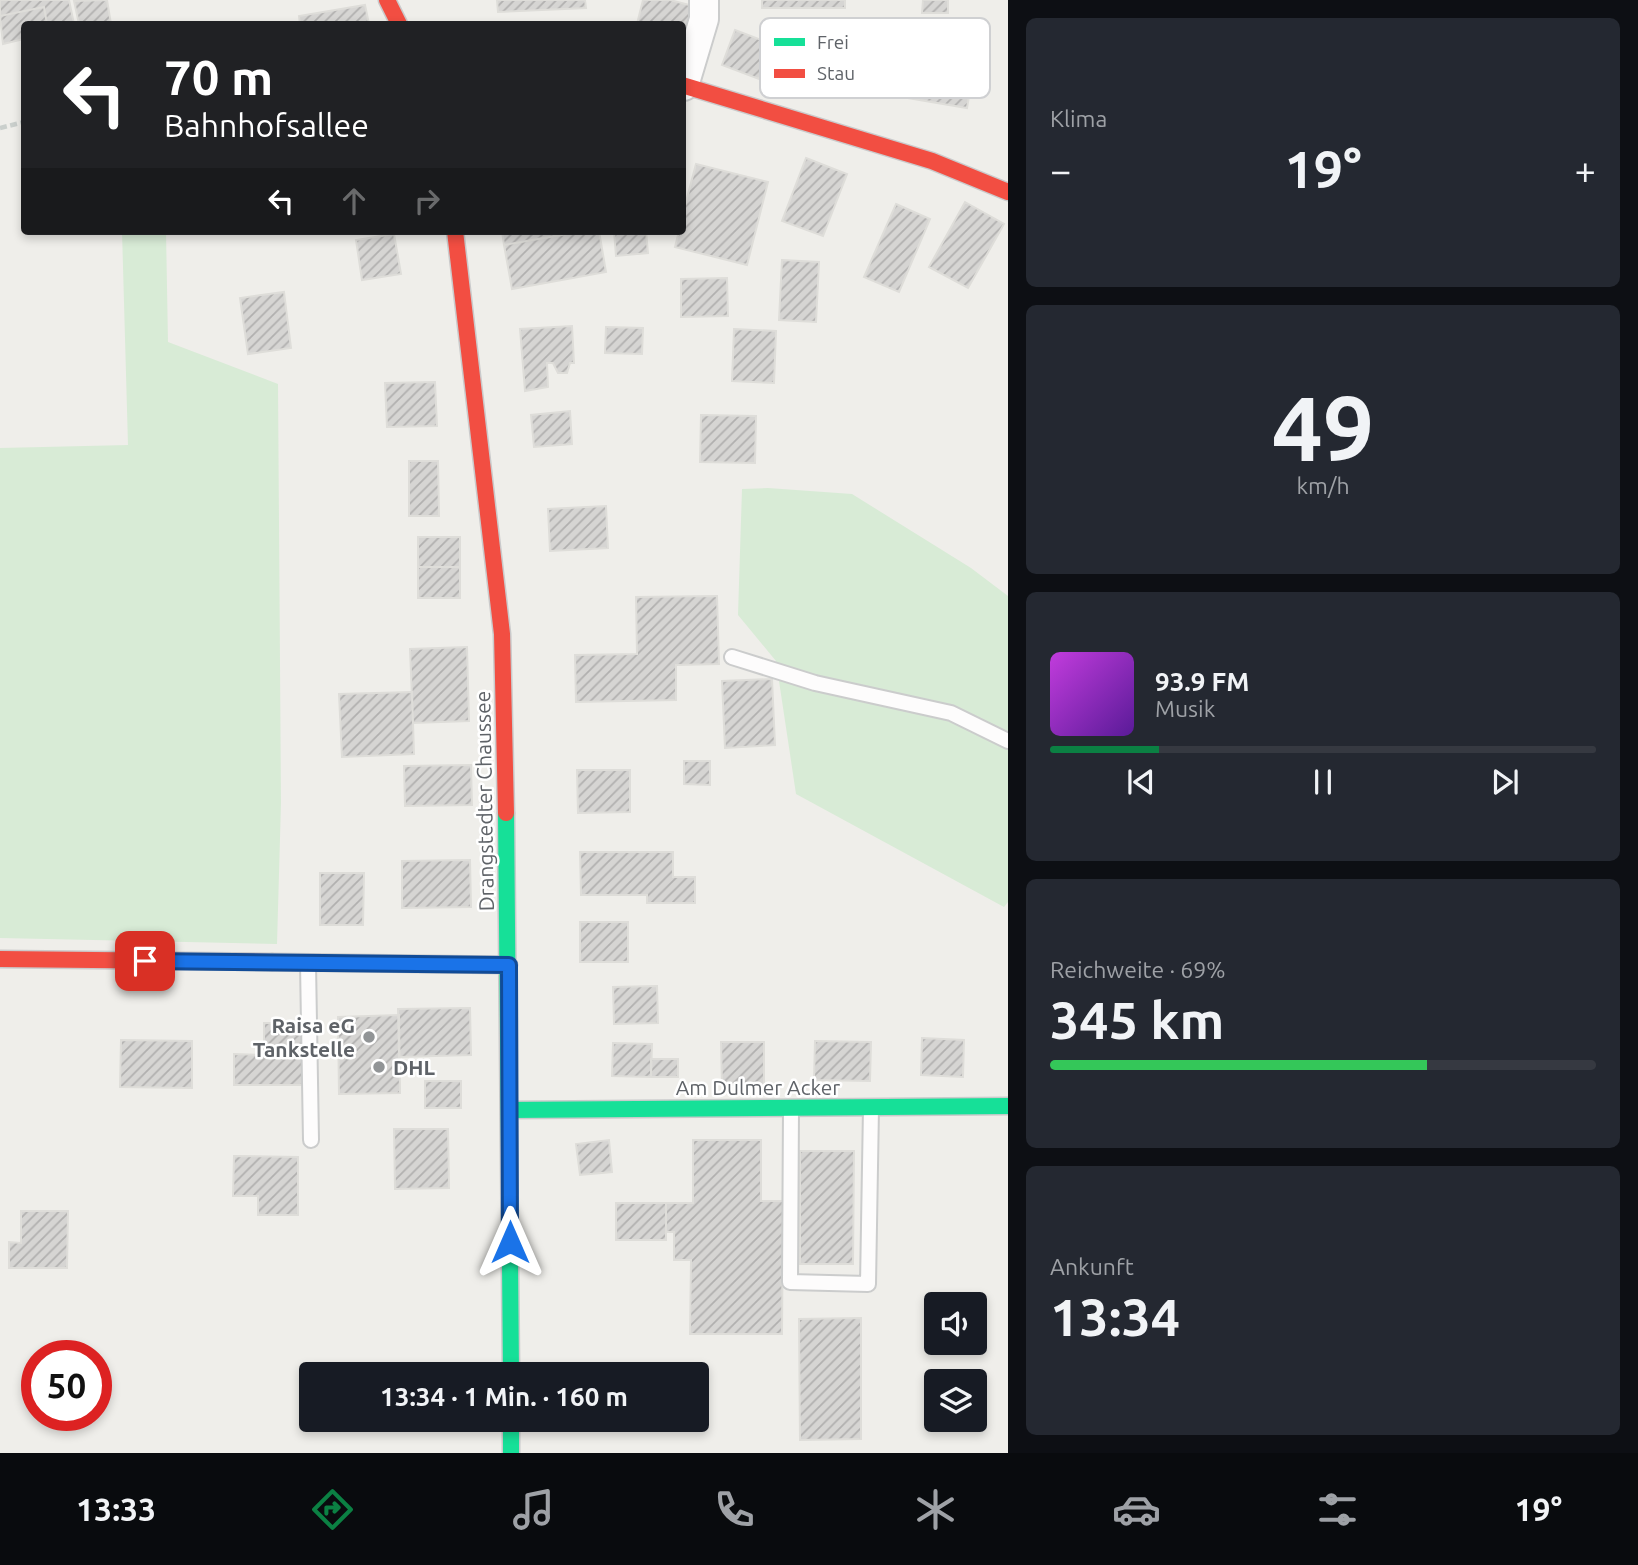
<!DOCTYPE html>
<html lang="de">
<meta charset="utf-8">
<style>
:root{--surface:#171b24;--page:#242831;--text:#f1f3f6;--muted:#9ea1a6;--line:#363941;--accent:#0b8043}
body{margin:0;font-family:Ubuntu,sans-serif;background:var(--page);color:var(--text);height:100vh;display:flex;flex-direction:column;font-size:26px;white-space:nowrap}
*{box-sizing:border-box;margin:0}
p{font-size:23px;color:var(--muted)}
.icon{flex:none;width:38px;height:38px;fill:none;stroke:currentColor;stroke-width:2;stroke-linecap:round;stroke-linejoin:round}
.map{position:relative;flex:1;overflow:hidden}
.panel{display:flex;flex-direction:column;gap:18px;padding:18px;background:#0d0f14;width:630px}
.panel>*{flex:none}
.guide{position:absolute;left:21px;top:21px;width:665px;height:214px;border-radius:7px;box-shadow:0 4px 10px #0003;background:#202124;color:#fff;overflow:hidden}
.controls{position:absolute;left:924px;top:1292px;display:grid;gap:14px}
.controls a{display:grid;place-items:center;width:63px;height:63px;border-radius:7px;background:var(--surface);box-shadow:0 4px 10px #0003;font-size:35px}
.speed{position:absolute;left:21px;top:1340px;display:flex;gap:14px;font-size:35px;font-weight:700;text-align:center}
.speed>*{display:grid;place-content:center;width:91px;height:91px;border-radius:50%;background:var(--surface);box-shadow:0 4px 10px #0003;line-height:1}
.speed .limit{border:10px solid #d22;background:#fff;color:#111}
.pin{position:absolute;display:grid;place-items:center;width:60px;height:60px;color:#fff;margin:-30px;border-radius:14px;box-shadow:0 4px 10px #0006}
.me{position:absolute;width:77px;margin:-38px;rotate:0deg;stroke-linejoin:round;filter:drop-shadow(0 0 5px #0008)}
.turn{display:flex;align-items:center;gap:24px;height:147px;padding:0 28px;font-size:32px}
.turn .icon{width:91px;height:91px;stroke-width:2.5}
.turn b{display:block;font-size:49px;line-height:60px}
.lanes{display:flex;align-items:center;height:66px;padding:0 28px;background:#0003;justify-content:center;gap:35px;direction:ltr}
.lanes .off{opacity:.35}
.big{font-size:52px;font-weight:600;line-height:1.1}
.panel .card{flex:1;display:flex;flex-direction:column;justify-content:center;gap:10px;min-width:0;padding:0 24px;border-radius:10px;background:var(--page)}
.panel .dial{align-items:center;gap:0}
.dial b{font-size:91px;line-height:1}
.song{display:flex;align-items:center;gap:21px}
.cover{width:84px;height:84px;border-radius:10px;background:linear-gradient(135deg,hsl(290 70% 55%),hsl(270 70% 35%))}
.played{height:7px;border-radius:4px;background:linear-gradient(90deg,var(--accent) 20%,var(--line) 20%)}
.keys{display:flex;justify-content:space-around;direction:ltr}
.heat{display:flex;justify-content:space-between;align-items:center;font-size:38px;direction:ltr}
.charge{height:10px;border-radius:5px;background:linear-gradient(90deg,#34c759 69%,var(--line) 0)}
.trip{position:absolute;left:299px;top:1362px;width:410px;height:70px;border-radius:7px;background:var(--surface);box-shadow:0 4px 10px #0003;font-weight:600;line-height:70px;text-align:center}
.dock{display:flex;height:112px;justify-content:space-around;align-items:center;background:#090b0e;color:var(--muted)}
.dock .icon{width:49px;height:49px}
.dock .selected{color:var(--accent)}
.dock b{font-size:32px;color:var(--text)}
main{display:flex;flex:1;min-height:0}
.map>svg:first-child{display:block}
</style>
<main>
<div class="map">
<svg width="1008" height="1453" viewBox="0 0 1008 1453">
<defs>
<pattern id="building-hatch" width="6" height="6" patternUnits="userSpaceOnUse" patternTransform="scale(1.75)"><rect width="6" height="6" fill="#d6d5d3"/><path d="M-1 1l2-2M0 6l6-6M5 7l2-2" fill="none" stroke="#b1b0af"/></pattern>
</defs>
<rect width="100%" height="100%" fill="#efeeea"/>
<path fill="#d8ebd6" d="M122,231H166L168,342L278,384L281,803L277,944L0,938V448L128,445Z
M768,488L852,494L971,568L1008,596V902L1004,907L796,794L776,661L738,615L742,489Z"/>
<path fill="url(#building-hatch)" stroke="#deddd9" stroke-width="2" d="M0,0H69L74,24H47L44,7L0,16Z
M107,0L111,24H79L74,1Z
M497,0H585L586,8L498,12Z
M643,0H670L697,7L689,40L682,39V24H637Z
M762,0H845V8H762Z
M923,0H948V13H922Z
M365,5L369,24H300L299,16Z
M44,7L47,24H24V39L3,44L0,16Z
M735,30L772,44L759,79L722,65Z
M868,43L931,53V48L976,55L967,108L860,90Z
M806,158L847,174L823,236L782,221Z
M696,164L768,182L747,265L675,247L679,231H682V217Z
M965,202L1004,224L968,288L929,267Z
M896,204L930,219L899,292L864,277Z
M502,231H564L565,234L504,245Z
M585,231H599L606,272L512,289L504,245Z
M614,231H646L648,253L616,256Z
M394,234L401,274L362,280L356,240Z
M782,260L819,262L816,322L779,320Z
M727,278L728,316L681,317V279Z
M284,292L291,348L248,354L240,298Z
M572,326L574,363H570L567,373H558L553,363H547L548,387L525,391L520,329Z
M606,327L643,328L642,354L605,353Z
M734,329L776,331L774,383L732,381Z
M435,382L437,426L387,427L385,383Z
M570,411L572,444L534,447L531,415Z
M701,415L756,416L755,463L700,462Z
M409,461H438L439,516H409Z
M606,506L608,548L550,551L548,509Z
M418,537H460V567H418Z
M418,567H460V598H418Z
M717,596L719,664L676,665V700L576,702L575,655L637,654L636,597Z
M467,647L469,721L413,723L410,649Z
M772,679L775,745L725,748L722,681Z
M412,692L414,754L342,757L339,694Z
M684,761H710V785L684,784Z
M471,765L472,805L405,806L404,766Z
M577,770H630V812L578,813Z
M580,852H673V877H695V903H647V895H581Z
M470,860L471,907L402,908V861Z
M320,873H364L363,925H320Z
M580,922H628V962H580Z
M657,986L658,1023L614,1024L613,987Z
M470,1008L471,1055L399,1057L398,1009Z
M399,1015L400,1093L339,1094L338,1017Z
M264,1023H303V1085H234V1054L264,1055Z
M922,1038L964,1040L963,1077L921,1075Z
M121,1040L192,1041V1088L120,1087Z
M815,1041L871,1042L870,1081L814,1080Z
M721,1042H764V1084L722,1085Z
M613,1043L652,1044L651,1077L612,1076Z
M651,1059H678V1077H651Z
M425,1081H461V1108H425Z
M394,1129H448L449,1188L395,1189Z
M609,1140L612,1172L580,1175L576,1144Z
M693,1140H761V1201H783L782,1334H690L691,1260H674V1232H666V1203H693Z
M800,1151H854L853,1264H800Z
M234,1156L298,1157V1215H258V1196H233Z
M616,1203H666V1240H616Z
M21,1211H68L67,1268H9V1242L21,1243Z
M861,1318V1439L800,1440L799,1319Z"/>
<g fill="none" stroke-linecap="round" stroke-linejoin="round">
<g stroke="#cbcccc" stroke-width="18">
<path id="lane" d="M732,657L815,683L951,713L1008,741
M308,964L311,1140
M791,1109L790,1282L868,1284L871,1108"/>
</g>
<g stroke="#cbcccc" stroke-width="32">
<path id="street" d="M684,86L704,19V0"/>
</g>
<g stroke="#cacacb" stroke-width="19">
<path id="fast" d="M506,813L511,1374
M272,962L509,965
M509,1110L1008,1106
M511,1419V1453"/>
</g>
<g stroke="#cacacb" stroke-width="19">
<path id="jam" d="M387,0L399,24
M682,85L932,161L1008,192
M455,231L502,634L506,813
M0,959L272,962"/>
</g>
<path stroke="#cacfcc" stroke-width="4.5" stroke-dasharray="7 3.5" stroke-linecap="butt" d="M0,128L24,122"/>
<use href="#lane" stroke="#fdfcfc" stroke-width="14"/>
<use href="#street" stroke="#fdfcfc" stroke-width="28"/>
<use href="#fast" stroke="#16e098" stroke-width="16"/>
<use href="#jam" stroke="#f24e42" stroke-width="16"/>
</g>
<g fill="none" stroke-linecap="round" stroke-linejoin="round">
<g stroke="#114b97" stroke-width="18">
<path id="route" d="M145,961L509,965L510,1242"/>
</g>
<use href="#route" stroke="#1a73e8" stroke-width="12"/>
</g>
<g fill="#919496" stroke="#fff" stroke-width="2.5">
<circle cx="369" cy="1037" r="7"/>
<circle cx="379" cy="1067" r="7"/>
</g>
<g text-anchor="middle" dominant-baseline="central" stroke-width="5" stroke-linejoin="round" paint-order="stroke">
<g font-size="21" fill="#5f6368" stroke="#fff">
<text transform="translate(484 801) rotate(-91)">Drangstedter Chaussee</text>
<text x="758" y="1087">Am Dulmer Acker</text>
</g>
<g font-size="21" font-weight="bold" fill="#5f6368" stroke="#fff" text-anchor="end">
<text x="355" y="1025">Raisa eG<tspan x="355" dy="24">Tankstelle</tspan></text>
<text x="393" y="1067" text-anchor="start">DHL</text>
</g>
</g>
<rect x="760" y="18" width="230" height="80" rx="10" fill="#fff" stroke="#cfd0d2" stroke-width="2"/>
<rect x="774" y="38" width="31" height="8" fill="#16e098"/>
<rect x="774" y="69" width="31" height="9" fill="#f24e42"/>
<g font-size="19" fill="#5f6368">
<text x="817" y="49">Frei</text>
<text x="817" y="80">Stau</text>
</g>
</svg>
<div class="controls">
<a><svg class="icon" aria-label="sound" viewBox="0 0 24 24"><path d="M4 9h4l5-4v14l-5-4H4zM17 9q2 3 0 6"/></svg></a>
<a><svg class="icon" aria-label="layers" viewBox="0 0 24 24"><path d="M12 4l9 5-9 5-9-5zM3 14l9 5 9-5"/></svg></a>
</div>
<div class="speed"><div class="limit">50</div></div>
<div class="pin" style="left:145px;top:961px;background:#d93025"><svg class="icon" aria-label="arrive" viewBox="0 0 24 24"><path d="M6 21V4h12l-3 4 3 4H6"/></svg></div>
<svg class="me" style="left:510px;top:1242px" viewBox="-20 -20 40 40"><path d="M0-17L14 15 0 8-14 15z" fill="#1a73e8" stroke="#fff" stroke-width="4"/></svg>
<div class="trip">13:34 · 1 Min. · 160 m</div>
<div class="guide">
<div class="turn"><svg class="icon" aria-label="left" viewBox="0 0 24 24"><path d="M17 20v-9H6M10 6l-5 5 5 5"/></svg><div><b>70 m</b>Bahnhofsallee</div></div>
<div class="lanes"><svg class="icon" aria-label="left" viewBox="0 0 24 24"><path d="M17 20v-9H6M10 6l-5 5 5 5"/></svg><svg class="icon off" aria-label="ahead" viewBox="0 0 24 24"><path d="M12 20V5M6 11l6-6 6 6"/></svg><svg class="icon off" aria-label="right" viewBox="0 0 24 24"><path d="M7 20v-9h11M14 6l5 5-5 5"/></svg></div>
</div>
</div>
<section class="panel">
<div class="card"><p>Klima</p>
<div class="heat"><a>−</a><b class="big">19°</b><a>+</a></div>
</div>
<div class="card dial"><b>49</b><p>km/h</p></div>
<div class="card">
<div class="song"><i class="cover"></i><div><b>93.9 FM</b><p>Musik</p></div></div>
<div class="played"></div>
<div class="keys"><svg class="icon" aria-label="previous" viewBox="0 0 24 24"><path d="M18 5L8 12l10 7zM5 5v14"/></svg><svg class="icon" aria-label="pause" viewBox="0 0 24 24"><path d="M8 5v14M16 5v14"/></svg><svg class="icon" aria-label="next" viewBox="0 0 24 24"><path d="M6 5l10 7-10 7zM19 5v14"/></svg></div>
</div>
<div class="card"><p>Reichweite · 69%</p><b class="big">345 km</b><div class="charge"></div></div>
<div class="card"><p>Ankunft</p><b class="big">13:34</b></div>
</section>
</main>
<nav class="dock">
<b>13:33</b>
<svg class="icon selected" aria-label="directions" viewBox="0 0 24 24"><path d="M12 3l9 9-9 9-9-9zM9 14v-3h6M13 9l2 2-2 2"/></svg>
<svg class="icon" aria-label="music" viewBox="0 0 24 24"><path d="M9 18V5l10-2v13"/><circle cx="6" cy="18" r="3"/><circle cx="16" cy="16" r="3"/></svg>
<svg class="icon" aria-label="phone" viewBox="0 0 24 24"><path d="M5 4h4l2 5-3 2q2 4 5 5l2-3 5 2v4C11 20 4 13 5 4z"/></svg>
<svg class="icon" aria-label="climate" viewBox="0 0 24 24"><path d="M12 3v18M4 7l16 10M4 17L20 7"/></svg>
<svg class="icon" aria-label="car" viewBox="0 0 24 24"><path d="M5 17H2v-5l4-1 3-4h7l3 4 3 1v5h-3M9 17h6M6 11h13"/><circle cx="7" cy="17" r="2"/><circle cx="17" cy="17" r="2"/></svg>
<svg class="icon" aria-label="filters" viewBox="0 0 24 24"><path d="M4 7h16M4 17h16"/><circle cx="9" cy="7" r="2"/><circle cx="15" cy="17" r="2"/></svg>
<b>19°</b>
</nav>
